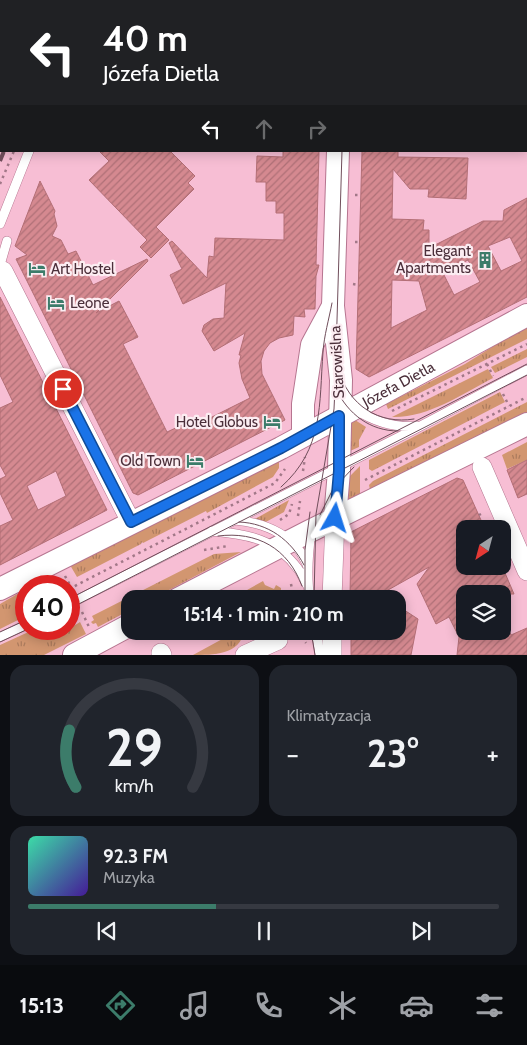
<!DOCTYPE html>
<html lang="pl">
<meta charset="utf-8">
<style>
:root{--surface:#171b24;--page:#20242c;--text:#f1f3f6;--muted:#9ea1a6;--line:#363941;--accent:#3c7c6a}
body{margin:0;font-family:Cabin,sans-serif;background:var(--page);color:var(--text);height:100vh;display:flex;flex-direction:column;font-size:19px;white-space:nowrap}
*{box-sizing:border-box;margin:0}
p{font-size:16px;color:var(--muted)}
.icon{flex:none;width:28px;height:28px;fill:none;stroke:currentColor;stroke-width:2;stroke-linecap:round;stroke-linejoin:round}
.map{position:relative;height:655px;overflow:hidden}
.sheet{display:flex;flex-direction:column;gap:10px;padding:10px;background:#0d0f14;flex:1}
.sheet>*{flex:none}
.guide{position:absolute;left:0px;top:0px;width:528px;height:152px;box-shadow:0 2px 12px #0003;background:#202124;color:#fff;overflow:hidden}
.needle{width:32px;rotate:216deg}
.controls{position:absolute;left:456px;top:520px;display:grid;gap:10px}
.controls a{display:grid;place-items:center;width:55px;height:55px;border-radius:10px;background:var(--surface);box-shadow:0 2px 12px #0003;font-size:25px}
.speed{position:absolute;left:15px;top:575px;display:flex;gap:10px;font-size:25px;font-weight:700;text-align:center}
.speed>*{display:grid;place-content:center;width:65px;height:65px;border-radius:50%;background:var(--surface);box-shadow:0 2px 12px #0003;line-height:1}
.speed .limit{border:8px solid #d22;background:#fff;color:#111}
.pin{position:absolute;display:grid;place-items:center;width:42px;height:42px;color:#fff;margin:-21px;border:2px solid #fff;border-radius:50%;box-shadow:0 1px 5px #0007}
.me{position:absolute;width:55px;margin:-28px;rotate:6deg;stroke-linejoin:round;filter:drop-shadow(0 0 4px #0008)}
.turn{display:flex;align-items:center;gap:18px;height:105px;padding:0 20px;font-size:22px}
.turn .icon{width:65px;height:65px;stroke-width:2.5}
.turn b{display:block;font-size:35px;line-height:42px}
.lanes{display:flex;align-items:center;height:48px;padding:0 20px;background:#0003;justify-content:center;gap:25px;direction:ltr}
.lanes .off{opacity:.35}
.big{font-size:38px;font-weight:700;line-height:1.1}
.sheet .card{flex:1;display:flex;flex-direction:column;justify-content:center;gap:8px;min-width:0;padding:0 18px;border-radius:15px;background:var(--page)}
.sheet .dial{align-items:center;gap:0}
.dial svg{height:130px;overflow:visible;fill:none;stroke:var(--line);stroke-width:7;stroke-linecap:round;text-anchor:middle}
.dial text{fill:var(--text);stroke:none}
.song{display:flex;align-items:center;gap:15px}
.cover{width:60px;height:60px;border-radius:8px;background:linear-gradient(135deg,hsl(160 70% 55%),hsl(260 70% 35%))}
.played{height:5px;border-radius:2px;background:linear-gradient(90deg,var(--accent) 40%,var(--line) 40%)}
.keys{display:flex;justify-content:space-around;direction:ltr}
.heat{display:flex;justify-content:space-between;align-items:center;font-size:28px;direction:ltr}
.sheet .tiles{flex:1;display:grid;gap:10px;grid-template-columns:1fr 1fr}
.card:last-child{grid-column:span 2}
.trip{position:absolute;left:121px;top:590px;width:285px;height:50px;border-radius:15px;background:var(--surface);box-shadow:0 2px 12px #0003;font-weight:700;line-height:50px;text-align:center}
.tabs{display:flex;height:80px;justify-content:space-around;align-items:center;background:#090b0e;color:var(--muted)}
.tabs .icon{width:35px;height:35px}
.tabs .on{color:var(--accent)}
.tabs b{font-size:22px;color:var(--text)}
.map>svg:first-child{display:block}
</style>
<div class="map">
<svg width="527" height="655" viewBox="0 0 527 655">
<defs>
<pattern id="grass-tufts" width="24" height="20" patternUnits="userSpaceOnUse" patternTransform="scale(1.25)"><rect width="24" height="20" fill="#d29670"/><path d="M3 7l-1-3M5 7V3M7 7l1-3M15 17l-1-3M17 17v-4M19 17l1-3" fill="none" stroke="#ac7b5d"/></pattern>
<pattern id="building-hatch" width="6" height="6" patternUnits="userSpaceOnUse" patternTransform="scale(1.25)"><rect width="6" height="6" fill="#d58990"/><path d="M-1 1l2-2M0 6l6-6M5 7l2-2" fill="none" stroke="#af7077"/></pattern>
</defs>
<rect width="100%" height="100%" fill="#f7bed4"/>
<path fill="url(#grass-tufts)" d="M527,325V339L388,409L386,404L465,364Z
M527,349V357L495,373L491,367Z
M488,369L493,378C462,394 428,418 392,417Z
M500,392L505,402L372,471L369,469V460Z
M527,402V414L370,490L369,485L373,481Z
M355,420L366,427L359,440V447L350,451L347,424Z
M527,442V460L507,469L502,455Z
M279,459V468L273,477L207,513L206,511L143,543L142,542L141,544L77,577L70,565Z
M360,466V496L348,502V478Z
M289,500L284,512L264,523L253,520Z
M241,552L152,599H130V610L98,627L96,623L93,624L91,622L94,620L92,616L214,554Z
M263,581L265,585L274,589L276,585L281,588V599H231Z
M26,589V616L0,629V604Z
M80,622L86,634L44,655H0V645L35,629H56L58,632L69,629Z
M237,631H244C240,655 213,655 193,655Z"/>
<path fill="url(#building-hatch)" stroke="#b36e75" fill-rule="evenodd" d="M99,151H170L195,176L188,183L194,189L156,227L169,240L151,258L140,247L147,240L89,180L109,161Z
M283,151H319L316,265H319L316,276L315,309H304L305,317L294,316L293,335L279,338L270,343L264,351L261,361L262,374L285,420L138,495L133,493L16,259L27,255L15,246L40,181L55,211L54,214L57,226L52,236L61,240L68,254L76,251L93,285L147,259L148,261L96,313L119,301L138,337L123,344L167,432L193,420L195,424L206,420L250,398L242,379L239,363L241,355H239L245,333L214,351L202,331L204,325L213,319L224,318L226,283L183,304L170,275L182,269L169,243L172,241L207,278L209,256L214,257L215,238L284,240V213H276V201H266V182H256L257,156L283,157Z
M362,151H398V157L468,158L466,199L428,197L429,189H410L393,169L392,219L424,220L423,230H429V248L483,221H503L504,210L527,198V297L369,377L356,369ZM510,237L522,261L501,271L488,246ZM468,260L480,282L454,295L443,273ZM392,280L419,281L427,310L391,328Z
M0,297L107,510L0,565V526L13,520L0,493V479L6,476L0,465V408L13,402L0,375ZM56,471L66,496L38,510L27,486Z
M527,460V494L518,498L507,470Z
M457,478L463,480L485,529H465V566H502L514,594H465V631H509L511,635L527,628V655H457L459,637L449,617L436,624L417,584L429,567L372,599H350L351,532Z
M398,606L418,619L411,655H351V631H378V642L385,631H398Z"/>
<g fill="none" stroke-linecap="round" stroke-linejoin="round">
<g stroke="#b67590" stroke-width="10">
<path id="service" d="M84,1V0
M0,224L29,151
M0,265L7,241
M356,410C375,422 394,428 417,426
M235,520C266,523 297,536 308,567
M212,531C247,534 276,539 298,569C302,574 304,581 308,586
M502,553L517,547
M310,599C306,577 308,554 311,532
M69,604L413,430L527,370
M316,631L320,655
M0,637L26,625"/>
</g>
<g stroke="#b67590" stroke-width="20">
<path id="minor" d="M3,271L131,522
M482,467L527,571
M332,599L335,518
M161,653L162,655
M245,655L278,640
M332,655V631"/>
</g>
<g stroke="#b67590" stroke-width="24">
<g id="tertiary">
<path d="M343,1V0"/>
<path d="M303,435V404L312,345L333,306"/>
<path d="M335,518L339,471L341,380L333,306L338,151"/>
<path id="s1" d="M0,589L281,448L527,315"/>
<path d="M178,599L308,532L527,424"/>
<path d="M74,655L130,625"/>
</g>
</g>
<path stroke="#a27888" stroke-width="2.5" stroke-dasharray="2.5 4" stroke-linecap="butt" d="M103,0L104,1
M51,1L52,0
M0,60L1,61
M0,184L14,151
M355,195H360
M355,242H360
M353,284L359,285
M487,364L493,376
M503,394L509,406
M392,411L527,344
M303,471L305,457
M365,480L527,397
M479,515L481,514
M298,516L300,501
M280,520L289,514L292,504
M204,550L228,546
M65,576L71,587
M291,584L294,599
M69,589L275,483L285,469
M82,612L89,627
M69,619L77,615
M300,631L301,637L306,643"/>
<use href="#service" stroke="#fff" stroke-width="9"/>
<use href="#minor" stroke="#fff" stroke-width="19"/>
<use href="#tertiary" stroke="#fff" stroke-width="22"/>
<path stroke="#704e5b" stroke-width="1" d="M347,1V0
M339,370C348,405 379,425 414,419
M336,389C348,414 370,431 398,431
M281,487C324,449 319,404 323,352C324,336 329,319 332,303
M320,515L333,489L354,467
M239,522C268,523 291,540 304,565
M218,536C257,531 288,548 302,586
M305,597V550L310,512
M69,599L527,364
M314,599L316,514L334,409L335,388L342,151
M69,609L527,375
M311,631L315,655
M0,632L26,620
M0,642L28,629"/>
<path stroke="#704e5b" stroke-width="4" stroke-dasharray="10 5" stroke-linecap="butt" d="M16,1V0
M32,1V0
M43,1L44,0
M59,1V0
M0,50L1,46
M0,94L1,91
M0,124L1,120
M0,161L4,151"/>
</g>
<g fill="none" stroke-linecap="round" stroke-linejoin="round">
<g stroke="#114b97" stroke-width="12">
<path id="route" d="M63,389L131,522L281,448L339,416V471L335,518"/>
</g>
<use href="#route" stroke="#1a73e8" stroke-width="9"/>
</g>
<defs>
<g id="building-bare" transform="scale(1.35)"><path d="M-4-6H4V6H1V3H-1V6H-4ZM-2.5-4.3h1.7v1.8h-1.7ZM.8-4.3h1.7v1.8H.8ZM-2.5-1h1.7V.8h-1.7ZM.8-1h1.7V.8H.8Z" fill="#3c7c6a" stroke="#fcedf2" stroke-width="2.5" paint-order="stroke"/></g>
<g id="hotel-bare" transform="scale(1.35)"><path d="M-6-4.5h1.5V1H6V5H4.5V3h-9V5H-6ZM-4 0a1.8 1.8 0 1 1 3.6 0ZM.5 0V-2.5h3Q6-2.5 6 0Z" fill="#3c7c6a" stroke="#fcedf2" stroke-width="2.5" paint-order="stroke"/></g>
</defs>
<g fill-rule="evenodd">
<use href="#building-bare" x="485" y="260"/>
<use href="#hotel-bare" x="37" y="269"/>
<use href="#hotel-bare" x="56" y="303"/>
<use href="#hotel-bare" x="272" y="422"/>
<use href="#hotel-bare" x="195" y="461"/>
</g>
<g text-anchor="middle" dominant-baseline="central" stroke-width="4.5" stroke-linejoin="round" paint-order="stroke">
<g font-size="15" fill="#4b2f3a" stroke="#fcedf2" text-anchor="end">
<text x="471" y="251">Elegant<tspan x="471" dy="17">Apartments</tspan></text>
<text x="51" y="269" text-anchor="start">Art Hostel</text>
<text x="70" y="303" text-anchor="start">Leone</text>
<text x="258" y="422">Hotel Globus</text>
<text x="181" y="461">Old Town</text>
</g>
<g font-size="15" fill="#4b2f3a" stroke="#fcedf2">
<text transform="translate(337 362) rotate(-93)">Starowiślna</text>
<text stroke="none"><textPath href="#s1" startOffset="448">Józefa Dietla</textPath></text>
</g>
</g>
</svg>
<div class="controls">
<a><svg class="needle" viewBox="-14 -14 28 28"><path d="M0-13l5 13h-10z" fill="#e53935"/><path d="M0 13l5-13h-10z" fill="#9ea1a6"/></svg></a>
<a><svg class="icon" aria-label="layers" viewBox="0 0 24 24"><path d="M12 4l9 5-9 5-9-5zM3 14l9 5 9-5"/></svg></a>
</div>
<div class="speed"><div class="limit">40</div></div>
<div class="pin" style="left:63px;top:389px;background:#d93025"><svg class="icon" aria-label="arrive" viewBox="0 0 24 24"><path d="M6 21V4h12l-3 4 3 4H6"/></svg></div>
<svg class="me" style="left:335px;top:518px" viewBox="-20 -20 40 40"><path d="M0-17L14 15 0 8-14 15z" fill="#1a73e8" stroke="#fff" stroke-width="4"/></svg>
<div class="trip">15:14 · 1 min · 210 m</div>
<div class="guide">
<div class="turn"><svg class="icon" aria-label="left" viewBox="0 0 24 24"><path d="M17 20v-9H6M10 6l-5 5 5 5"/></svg><div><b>40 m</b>Józefa Dietla</div></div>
<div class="lanes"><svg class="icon" aria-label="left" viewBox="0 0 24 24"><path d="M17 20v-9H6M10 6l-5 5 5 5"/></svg><svg class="icon off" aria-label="ahead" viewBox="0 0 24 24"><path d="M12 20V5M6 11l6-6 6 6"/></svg><svg class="icon off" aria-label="right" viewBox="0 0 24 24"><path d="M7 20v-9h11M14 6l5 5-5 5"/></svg></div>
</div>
</div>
<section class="sheet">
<div class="tiles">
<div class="card dial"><svg viewBox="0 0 100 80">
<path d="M14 69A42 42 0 1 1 86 69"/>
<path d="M14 69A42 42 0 0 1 10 34" stroke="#3c7c6a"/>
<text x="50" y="56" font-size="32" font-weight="700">29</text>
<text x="50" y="72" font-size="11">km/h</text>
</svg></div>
<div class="card"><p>Klimatyzacja</p>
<div class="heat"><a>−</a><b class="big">23°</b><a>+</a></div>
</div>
<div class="card">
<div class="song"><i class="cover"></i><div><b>92.3 FM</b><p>Muzyka</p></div></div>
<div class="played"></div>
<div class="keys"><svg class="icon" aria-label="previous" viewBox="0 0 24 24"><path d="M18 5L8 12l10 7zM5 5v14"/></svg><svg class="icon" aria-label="pause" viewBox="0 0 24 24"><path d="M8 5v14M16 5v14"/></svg><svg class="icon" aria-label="next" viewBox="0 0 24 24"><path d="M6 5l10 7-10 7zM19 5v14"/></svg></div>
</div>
</div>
</section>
<nav class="tabs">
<b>15:13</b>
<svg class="icon on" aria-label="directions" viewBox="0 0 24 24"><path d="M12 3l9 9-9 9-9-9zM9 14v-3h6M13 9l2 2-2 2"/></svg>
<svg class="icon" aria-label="music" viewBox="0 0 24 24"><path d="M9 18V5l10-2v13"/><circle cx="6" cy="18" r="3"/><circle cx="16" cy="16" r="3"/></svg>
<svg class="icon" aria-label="phone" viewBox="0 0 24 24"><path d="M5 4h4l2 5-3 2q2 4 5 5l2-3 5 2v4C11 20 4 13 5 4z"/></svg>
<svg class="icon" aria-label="climate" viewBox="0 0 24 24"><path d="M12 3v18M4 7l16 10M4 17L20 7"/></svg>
<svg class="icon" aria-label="car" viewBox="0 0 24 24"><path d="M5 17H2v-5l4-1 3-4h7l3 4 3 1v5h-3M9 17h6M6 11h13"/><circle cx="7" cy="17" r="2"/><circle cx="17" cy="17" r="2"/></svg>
<svg class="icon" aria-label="filters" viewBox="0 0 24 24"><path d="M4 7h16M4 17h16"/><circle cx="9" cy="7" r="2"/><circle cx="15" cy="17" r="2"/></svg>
</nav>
